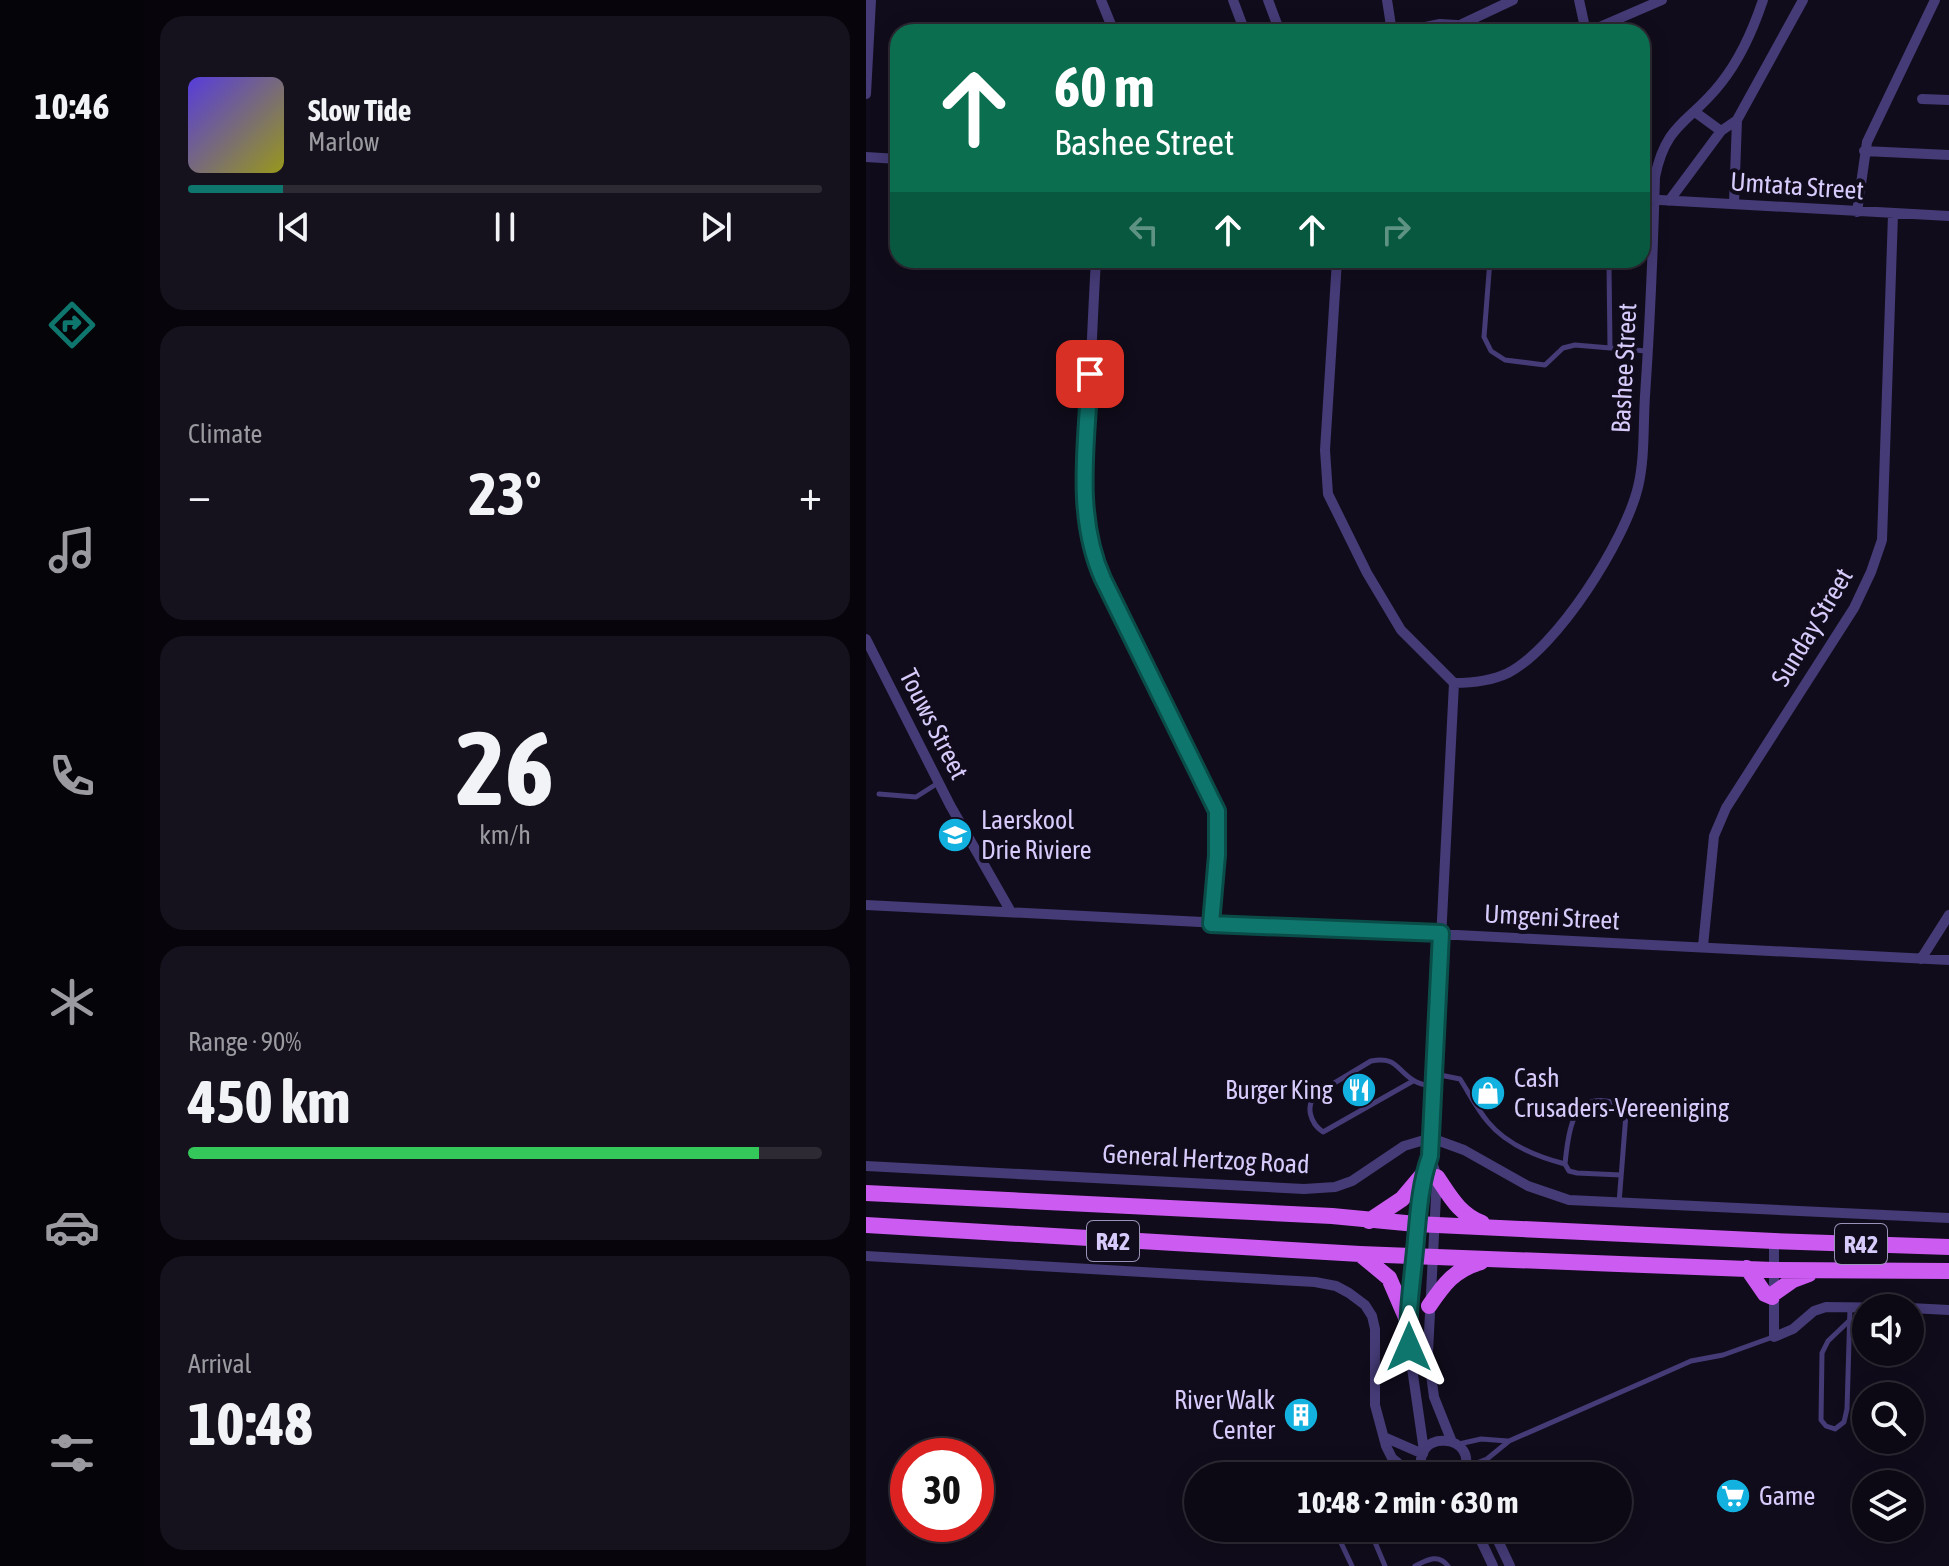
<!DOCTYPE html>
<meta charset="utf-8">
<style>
:root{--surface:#0d0914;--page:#16121d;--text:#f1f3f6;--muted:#9a9aa0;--line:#2d2a34;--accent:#0f766e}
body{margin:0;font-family:"Asap Condensed",sans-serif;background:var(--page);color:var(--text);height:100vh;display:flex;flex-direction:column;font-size:30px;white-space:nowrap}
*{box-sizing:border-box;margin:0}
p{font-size:26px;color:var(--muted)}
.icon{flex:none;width:44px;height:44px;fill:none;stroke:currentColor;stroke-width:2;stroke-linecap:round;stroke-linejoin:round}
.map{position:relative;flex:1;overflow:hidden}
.details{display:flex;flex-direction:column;gap:16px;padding:16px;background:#07050b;width:722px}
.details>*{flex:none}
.banner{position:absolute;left:24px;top:24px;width:760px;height:244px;border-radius:24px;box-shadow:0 4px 20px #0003,0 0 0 2px var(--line);background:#0b6e4f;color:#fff;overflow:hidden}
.fabs{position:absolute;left:986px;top:1294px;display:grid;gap:16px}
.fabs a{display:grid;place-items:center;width:72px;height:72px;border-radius:50%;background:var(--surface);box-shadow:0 4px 20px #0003,0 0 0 2px var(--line);font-size:40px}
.speed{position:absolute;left:24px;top:1438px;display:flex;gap:16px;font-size:40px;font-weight:700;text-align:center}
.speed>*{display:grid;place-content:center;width:104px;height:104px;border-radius:50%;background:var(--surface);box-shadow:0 4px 20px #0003,0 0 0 2px var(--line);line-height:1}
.speed .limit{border:12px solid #d22;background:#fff;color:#111}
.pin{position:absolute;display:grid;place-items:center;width:68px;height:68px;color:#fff;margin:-34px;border-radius:16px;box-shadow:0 4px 12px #0006}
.me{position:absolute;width:88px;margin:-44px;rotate:0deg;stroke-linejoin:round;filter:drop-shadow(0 0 6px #0008)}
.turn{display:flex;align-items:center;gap:28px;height:168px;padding:0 32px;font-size:36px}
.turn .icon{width:104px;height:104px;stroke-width:2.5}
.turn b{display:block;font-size:56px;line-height:68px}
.lanes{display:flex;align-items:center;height:76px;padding:0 32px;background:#0003;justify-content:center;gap:40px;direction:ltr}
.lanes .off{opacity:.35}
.big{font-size:60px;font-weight:700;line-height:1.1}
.details .tile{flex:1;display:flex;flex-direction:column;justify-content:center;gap:12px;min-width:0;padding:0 28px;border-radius:24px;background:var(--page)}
.details .dial{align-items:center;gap:0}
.dial b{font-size:104px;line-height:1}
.song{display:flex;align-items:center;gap:24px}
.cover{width:96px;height:96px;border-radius:12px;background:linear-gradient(135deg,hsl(250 70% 55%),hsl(60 70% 35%))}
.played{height:8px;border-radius:4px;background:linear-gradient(90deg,var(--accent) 15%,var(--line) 15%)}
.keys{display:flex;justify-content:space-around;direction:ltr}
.heat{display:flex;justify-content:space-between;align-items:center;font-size:44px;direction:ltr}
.charge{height:12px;border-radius:6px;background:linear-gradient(90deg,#34c759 90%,var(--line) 0)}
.trip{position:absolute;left:318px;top:1462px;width:448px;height:80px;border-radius:40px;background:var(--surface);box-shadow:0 4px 20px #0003,0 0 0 2px var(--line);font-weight:700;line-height:80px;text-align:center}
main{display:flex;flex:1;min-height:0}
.tabs{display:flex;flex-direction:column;width:144px;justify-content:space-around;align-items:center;background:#050408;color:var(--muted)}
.tabs .icon{width:56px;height:56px}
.tabs .current{color:var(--accent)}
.tabs b{font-size:36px;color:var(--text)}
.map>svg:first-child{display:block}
</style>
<main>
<nav class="tabs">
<b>10:46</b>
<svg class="icon current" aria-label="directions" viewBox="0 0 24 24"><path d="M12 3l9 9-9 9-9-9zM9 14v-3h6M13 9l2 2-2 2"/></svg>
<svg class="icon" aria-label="music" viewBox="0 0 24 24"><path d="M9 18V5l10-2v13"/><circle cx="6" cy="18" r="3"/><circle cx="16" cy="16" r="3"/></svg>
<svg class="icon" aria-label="phone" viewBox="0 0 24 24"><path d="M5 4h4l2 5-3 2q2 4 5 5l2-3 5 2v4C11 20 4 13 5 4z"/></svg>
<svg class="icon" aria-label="climate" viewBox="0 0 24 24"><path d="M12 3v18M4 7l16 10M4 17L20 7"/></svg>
<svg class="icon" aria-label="car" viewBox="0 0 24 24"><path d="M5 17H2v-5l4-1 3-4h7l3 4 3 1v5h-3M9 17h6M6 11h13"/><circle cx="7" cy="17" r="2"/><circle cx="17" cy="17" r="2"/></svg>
<svg class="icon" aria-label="filters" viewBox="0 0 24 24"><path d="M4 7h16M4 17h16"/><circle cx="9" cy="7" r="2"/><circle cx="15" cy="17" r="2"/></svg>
</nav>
<section class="details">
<div class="tile">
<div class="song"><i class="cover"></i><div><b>Slow Tide</b><p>Marlow</p></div></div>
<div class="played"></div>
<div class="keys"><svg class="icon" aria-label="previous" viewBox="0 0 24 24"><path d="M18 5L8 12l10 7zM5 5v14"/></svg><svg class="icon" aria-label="pause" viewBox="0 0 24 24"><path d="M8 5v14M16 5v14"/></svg><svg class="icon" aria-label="next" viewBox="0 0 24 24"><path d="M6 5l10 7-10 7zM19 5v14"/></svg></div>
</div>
<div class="tile"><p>Climate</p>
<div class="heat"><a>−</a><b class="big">23°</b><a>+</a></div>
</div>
<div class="tile dial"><b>26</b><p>km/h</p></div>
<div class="tile"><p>Range · 90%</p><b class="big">450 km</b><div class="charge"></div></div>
<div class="tile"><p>Arrival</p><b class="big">10:48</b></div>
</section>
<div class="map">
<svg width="1083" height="1566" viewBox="0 0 1083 1566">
<rect width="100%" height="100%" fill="#110c1b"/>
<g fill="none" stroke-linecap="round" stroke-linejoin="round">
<path stroke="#453b76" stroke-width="5" d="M229,32L245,26
M624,260L618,337L625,351L639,360L679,365L697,348L709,345L780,351
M741,260L743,265L744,348
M13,794L50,797L72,783
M569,1074L594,1079C603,1093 611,1109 622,1122C640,1144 672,1157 699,1164
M547,1081L457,1132C444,1123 439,1106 450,1094L505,1061C530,1056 530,1069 547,1080C552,1084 561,1085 567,1087
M753,1203L760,1114L759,1107C753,1103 748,1102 740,1101C704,1096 702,1137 699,1164L703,1171L711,1173L755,1175
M984,1320L962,1341L956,1353L955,1420L960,1426L969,1429L978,1422L981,1409L984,1308
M593,1444L615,1439L642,1441
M600,1467L621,1459L643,1441L780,1381L825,1361L857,1355L907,1337
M519,1476L537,1468
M468,1528L486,1566
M503,1528L519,1566
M549,1566C561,1560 572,1553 582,1566"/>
<path stroke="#453b76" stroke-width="10" d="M235,0L248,32
M367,0L379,32
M402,0L414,32
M521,0L526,32
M713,0L720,32
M596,24L647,0
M536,32L574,24L708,32
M722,32L796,0
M0,94L5,0
M1056,99L1083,100
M829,112L855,131
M998,151L1083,155
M0,157L32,159
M776,199L1083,216
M803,201L855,131L871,120L937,0
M868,203L871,120
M991,212L1001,142L1069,0
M230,260C227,310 225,359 223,409C220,467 212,525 237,579L351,811V855L345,924
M471,260L459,450L462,494L501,573L535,630L588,683L564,1156L558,1173L550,1224L542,1322L543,1347L558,1451
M0,639L84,805L145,912
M588,683C607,683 625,681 642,673C691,648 759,541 772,487C779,458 777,426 779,396C784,323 787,250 789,177C800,122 824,123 855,83C875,58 887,30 897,0
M0,905L1083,960
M837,946L848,836L860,808L988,608L1005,572L1016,540L1027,214
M1055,959L1083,915
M564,1156L571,1177L562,1352L568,1397L586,1442
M0,1166L438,1189L469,1187L486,1181L538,1146L565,1138L598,1150L662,1186L703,1200L1083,1218
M908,1241V1337L927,1329L948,1311L960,1307L1041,1308
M0,1256L449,1282L470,1286L483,1293L499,1305L506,1316L509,1329V1405L520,1446L526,1458L537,1467L556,1471
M1044,1308L1083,1310
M518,1437L557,1454
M558,1474C539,1428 619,1431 596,1476
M609,1528L627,1566
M626,1528L644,1566"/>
<path stroke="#cc5bf2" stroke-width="16" d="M571,1177C584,1196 593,1214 616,1223
M0,1193L466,1216L550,1224L908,1241L1083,1247
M503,1221L536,1199L558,1173
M0,1225L494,1254L907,1270L1083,1271
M494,1254L523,1278L542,1322
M881,1268L899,1294L906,1297
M907,1294L927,1280L943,1274
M563,1306C578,1284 588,1270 615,1262"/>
</g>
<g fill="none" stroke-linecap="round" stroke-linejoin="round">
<g stroke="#0a4d48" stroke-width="20">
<path id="route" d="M224,374C221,442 208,515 237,579L351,811V855L345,924L575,933L564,1156C552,1190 552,1225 548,1260C545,1289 541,1318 543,1347"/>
</g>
<use href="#route" stroke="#0f766e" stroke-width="14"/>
</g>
<defs>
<g id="school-disc" transform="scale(1.8)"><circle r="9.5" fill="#12b1df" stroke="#110c1b"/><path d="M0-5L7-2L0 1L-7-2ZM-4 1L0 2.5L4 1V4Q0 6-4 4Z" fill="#fff"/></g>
<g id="restaurant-disc" transform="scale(1.8)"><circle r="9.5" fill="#12b1df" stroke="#110c1b"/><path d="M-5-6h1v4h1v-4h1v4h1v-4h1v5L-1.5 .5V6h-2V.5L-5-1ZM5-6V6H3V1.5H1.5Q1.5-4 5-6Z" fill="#fff"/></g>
<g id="shop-disc" transform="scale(1.8)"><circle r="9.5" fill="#12b1df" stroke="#110c1b"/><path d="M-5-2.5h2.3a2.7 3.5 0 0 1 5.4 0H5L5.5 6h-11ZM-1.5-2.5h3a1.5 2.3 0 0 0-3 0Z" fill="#fff"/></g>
<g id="building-disc" transform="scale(1.8)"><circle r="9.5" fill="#12b1df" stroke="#110c1b"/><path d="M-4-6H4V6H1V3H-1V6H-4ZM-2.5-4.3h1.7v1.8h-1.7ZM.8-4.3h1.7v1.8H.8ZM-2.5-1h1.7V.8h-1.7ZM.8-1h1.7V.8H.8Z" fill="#fff"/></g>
<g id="supermarket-disc" transform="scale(1.8)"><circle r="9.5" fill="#12b1df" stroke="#110c1b"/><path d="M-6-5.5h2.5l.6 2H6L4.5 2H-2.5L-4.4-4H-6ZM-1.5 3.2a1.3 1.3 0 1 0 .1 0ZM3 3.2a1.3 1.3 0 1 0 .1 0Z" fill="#fff"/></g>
</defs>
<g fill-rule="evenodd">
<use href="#school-disc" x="89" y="835"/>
<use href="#restaurant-disc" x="493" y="1090"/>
<use href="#shop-disc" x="622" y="1093"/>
<use href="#building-disc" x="435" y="1415"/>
<use href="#supermarket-disc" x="867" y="1496"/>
</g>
<g text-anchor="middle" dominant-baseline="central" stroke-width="8" stroke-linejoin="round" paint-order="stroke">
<g fill="#110c1b" stroke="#9b92b8" stroke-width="2">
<rect x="221" y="1221" width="52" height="40" rx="6"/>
<rect x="969" y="1224" width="52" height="40" rx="6"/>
</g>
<g font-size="24" font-weight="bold" fill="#d6cbfb">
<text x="247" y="1241">R42</text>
<text x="995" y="1244">R42</text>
</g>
<g font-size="26" fill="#d6cbfb" stroke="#110c1b">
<text transform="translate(931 186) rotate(4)">Umtata Street</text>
<text transform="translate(758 368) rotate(-87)">Bashee Street</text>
<text transform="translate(946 627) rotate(-59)">Sunday Street</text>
<text transform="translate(68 724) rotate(63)">Touws Street</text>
<text transform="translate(686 917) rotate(3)">Umgeni Street</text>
<text transform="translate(340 1159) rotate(3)">General Hertzog Road</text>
</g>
<g font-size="26" fill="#d6cbfb" stroke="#110c1b" text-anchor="start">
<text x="115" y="820">Laerskool<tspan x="115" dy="30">Drie Riviere</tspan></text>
<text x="648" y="1078">Cash<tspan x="648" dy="30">Crusaders-Vereeniging</tspan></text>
<text x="467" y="1090" text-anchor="end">Burger King</text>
<text x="409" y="1400" text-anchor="end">River Walk<tspan x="409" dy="30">Center</tspan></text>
<text x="893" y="1496">Game</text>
</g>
</g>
</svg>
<div class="fabs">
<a><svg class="icon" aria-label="sound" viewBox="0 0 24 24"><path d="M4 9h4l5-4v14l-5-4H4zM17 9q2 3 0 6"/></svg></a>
<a><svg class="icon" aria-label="search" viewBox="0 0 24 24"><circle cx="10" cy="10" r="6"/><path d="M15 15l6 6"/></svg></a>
<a><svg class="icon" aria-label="layers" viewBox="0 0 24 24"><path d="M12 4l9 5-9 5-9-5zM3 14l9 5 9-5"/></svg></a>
</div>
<div class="speed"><div class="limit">30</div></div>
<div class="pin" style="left:224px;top:374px;background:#d93025"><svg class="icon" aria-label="arrive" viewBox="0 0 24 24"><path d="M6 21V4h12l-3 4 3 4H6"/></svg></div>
<svg class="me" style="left:543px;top:1347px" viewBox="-20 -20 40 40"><path d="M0-17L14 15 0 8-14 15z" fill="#0f766e" stroke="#fff" stroke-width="4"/></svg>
<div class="trip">10:48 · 2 min · 630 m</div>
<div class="banner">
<div class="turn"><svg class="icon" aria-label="ahead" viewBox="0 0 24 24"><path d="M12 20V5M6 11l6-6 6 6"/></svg><div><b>60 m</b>Bashee Street</div></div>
<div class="lanes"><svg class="icon off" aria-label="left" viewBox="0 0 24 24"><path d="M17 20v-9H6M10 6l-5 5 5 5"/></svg><svg class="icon" aria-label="ahead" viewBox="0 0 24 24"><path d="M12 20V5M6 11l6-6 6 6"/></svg><svg class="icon" aria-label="ahead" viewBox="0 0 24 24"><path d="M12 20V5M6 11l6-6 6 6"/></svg><svg class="icon off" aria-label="right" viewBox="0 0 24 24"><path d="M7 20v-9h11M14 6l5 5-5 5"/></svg></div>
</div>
</div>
</main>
